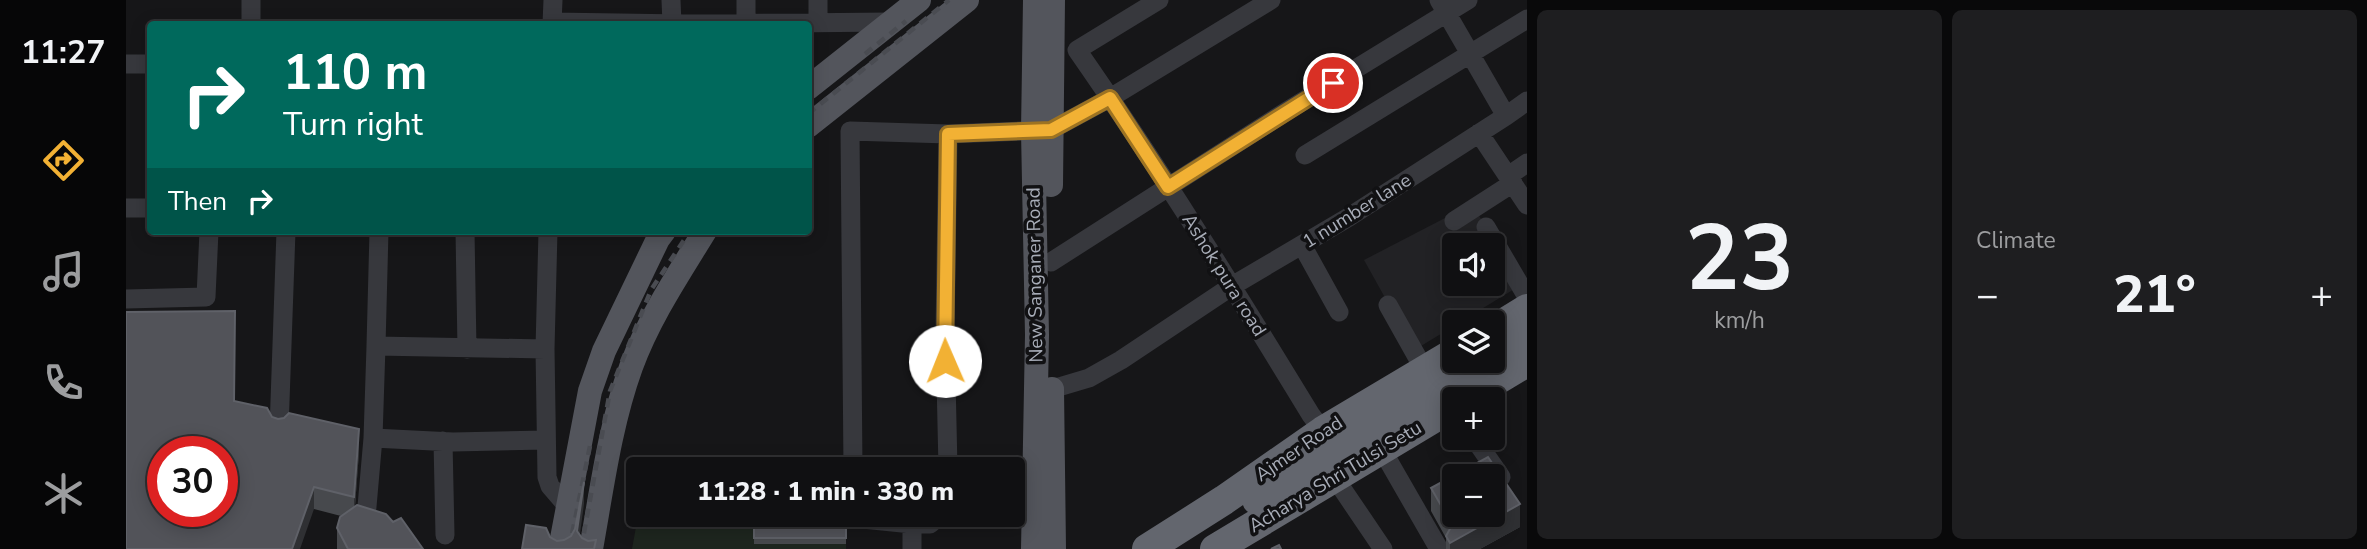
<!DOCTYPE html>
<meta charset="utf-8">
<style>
:root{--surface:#101012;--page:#1e1e20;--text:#f1f3f6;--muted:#9c9d9f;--line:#303032;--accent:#f2b134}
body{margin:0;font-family:"Nunito Sans",sans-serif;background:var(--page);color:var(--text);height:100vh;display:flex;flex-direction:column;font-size:26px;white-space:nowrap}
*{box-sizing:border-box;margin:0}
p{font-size:23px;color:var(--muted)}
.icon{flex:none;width:38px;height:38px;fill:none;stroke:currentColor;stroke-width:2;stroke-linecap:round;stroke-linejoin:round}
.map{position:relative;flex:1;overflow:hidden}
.details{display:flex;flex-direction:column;gap:10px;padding:10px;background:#09090a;width:840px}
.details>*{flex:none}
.top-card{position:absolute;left:21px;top:21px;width:665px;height:214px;border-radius:7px;box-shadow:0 4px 18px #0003,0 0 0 2px var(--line);background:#00695c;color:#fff;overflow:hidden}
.buttons{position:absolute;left:1316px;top:233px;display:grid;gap:14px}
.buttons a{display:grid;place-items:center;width:63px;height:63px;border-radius:7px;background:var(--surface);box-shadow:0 4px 18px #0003,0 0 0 2px var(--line);font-size:35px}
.speed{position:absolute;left:21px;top:436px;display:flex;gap:14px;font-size:35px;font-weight:700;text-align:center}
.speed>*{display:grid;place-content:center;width:91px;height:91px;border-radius:50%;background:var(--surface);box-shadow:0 4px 18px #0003,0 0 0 2px var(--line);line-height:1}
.speed .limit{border:10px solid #d22;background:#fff;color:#111}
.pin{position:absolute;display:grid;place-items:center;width:60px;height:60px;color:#fff;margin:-30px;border:4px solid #fff;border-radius:50%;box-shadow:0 2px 7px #0007}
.me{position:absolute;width:77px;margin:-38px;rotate:359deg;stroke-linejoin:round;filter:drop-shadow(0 0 5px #0008)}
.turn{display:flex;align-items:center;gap:24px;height:147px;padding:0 21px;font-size:32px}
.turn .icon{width:91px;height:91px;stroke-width:2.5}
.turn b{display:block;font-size:49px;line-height:60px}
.then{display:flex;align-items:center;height:66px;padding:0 21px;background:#0003;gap:14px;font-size:26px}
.big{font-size:52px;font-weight:800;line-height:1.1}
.details .widget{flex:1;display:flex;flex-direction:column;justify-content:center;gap:10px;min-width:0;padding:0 24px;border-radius:10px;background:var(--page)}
.details .dial{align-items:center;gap:0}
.dial b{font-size:91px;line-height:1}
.heat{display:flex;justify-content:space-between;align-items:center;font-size:38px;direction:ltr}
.details .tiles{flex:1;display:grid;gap:10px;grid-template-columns:repeat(2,1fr)}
.trip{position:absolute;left:500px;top:457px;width:399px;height:70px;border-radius:7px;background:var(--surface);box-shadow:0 4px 18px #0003,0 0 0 2px var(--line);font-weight:800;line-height:70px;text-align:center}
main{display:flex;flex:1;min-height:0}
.dock{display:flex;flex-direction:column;width:126px;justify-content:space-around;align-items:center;background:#060607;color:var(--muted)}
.dock .icon{width:49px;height:49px}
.dock .current{color:var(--accent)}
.dock b{font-size:32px;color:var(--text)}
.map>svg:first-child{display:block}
</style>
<main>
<nav class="dock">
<b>11:27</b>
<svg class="icon current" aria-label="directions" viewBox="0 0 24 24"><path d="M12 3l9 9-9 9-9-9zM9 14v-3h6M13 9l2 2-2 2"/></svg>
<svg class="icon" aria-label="music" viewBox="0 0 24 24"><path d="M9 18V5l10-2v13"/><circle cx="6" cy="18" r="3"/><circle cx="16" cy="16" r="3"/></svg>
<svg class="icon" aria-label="phone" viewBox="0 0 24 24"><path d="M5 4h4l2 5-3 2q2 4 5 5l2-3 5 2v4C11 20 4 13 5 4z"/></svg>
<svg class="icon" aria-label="climate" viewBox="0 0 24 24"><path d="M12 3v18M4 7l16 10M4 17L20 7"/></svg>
</nav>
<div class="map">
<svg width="1401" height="549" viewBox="0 0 1401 549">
<rect width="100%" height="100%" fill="#161618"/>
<path fill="#222225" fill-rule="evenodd" d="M1346,204L1395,285L1334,322H1328V326L1285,352L1262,303L1238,260ZM1328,245H1367V284H1328Z"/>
<path fill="#1e261f" d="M510,527L628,528V544H720V549H506Z"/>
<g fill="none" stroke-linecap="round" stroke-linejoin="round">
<path stroke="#37383d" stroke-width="19" d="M125,0V24
M545,0L546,24
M1033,0L951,50C1034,169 1110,292 1185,415L1197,431
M426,22L558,24L764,22
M692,22V0
M620,23V0
M426,24L427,0
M0,64H24
M1380,116L1401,101
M1353,133L1401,205
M1179,155L1401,19
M1382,176L1401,163
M0,208H24
M1328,221L1387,183
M1360,227L1401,297
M339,231L341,349
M422,231L419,349L421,477L424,486L442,507
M1176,245L1213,312
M925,262L1161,111L1342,0
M0,299L80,297L83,231
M1262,305L1299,371
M250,346L253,231
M419,349L250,346L247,438L327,442L420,440
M926,389L963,378L995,360L1106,286L1223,217L1380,116L1313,0
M153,430L160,231
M1348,438L1375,477
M317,441L319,535
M1263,462L1313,549
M727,469L724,131L822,134
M822,469L819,334L822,134L925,130L984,98L1145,0
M1217,490L1257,549
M727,514V518L786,524H804L816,514
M240,518L247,438
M786,549V524"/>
<path stroke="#53555c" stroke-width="24" d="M682,88L793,0
M682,126L841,0
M925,185L927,0
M926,389L928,549
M434,549L464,391L478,351L532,239L538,231
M465,549C476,488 484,425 505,367C523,318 552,275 579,231
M907,549L911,335L907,131L909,0"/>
<path stroke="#63666e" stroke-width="30" d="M1367,330L1401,309
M1367,354L1401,333
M1339,399L1401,362
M1131,500L1356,360
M1021,549L1098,500L1197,431L1328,353
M1089,549L1328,406"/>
<path stroke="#4a4c52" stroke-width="4.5" stroke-dasharray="9 7" stroke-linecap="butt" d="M739,54L780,21
M682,114L823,0
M443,549L464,446
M455,549L484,391L525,290L564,231"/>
</g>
<path fill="#47494d" d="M108,401L233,452L229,506L267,522L297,549H211V528L215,516L188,509Z
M1305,488L1394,527L1354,549H1320V538L1305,511Z
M628,522H720V544H628Z"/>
<path fill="#2f3033" d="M233,429V452L228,520V497Z
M458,482V504L452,549L451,531Z
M188,487V509L174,549H166Z
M1394,504V527L1354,549H1324V543Z"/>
<path fill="#525359" stroke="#5f6168" stroke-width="2" fill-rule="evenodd" d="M109,311L108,401L141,408L146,417L152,419L158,418L163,413L233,429L228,497L188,487L166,549H0V312ZM37,452H96V511H37Z
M1362,457L1394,504L1324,543L1320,536L1325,527L1324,521L1305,488ZM1328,476H1367V514H1328Z
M458,482L451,531L456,538L462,541L470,540L468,549H396L400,525L420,528L424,537L431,541L438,540L445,536L449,529Z
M231,505L260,514L267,522L275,518L297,549H222L211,528L214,517Z
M628,522H720V538H628Z
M1153,545L1155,549H1145Z"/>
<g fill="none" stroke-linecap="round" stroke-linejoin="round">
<g stroke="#9d7322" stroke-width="18">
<path id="route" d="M819,361L822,134L925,130L984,98L1042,187L1207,83"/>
</g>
<use href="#route" stroke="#f2b134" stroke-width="12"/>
</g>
<g text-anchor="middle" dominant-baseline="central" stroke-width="7" stroke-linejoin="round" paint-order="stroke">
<g font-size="19" fill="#a8adb8" stroke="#111113">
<text transform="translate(1231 211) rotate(-32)">1 number lane</text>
<text transform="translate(909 275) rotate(-91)">New Sanganer Road</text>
<text transform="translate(1098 275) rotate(58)">Ashok pura road</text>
<text transform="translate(1173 449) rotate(-34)">Ajmer Road</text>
<text transform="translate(1209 477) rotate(-31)">Acharya Shri Tulsi Setu</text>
</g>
</g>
</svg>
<div class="buttons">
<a><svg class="icon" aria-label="sound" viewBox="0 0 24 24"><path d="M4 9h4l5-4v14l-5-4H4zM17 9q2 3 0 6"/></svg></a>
<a><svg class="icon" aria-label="layers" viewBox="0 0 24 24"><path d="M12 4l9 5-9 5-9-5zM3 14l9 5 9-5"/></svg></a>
<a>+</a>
<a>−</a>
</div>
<div class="speed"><div class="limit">30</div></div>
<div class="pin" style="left:1207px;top:83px;background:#d93025"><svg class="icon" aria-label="arrive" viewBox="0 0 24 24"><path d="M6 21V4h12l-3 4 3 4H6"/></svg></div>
<svg class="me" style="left:819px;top:361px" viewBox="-20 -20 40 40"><circle r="19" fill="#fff"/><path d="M0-13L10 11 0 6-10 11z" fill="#f2b134"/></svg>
<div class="trip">11:28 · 1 min · 330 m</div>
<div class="top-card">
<div class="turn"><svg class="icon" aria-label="right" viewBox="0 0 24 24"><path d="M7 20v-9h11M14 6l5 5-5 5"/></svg><div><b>110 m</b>Turn right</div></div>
<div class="then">Then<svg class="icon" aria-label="right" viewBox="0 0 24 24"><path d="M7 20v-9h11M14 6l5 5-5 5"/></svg></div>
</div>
</div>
<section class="details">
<div class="tiles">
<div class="widget dial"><b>23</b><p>km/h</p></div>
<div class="widget"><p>Climate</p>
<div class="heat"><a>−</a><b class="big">21°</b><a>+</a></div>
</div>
</div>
</section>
</main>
